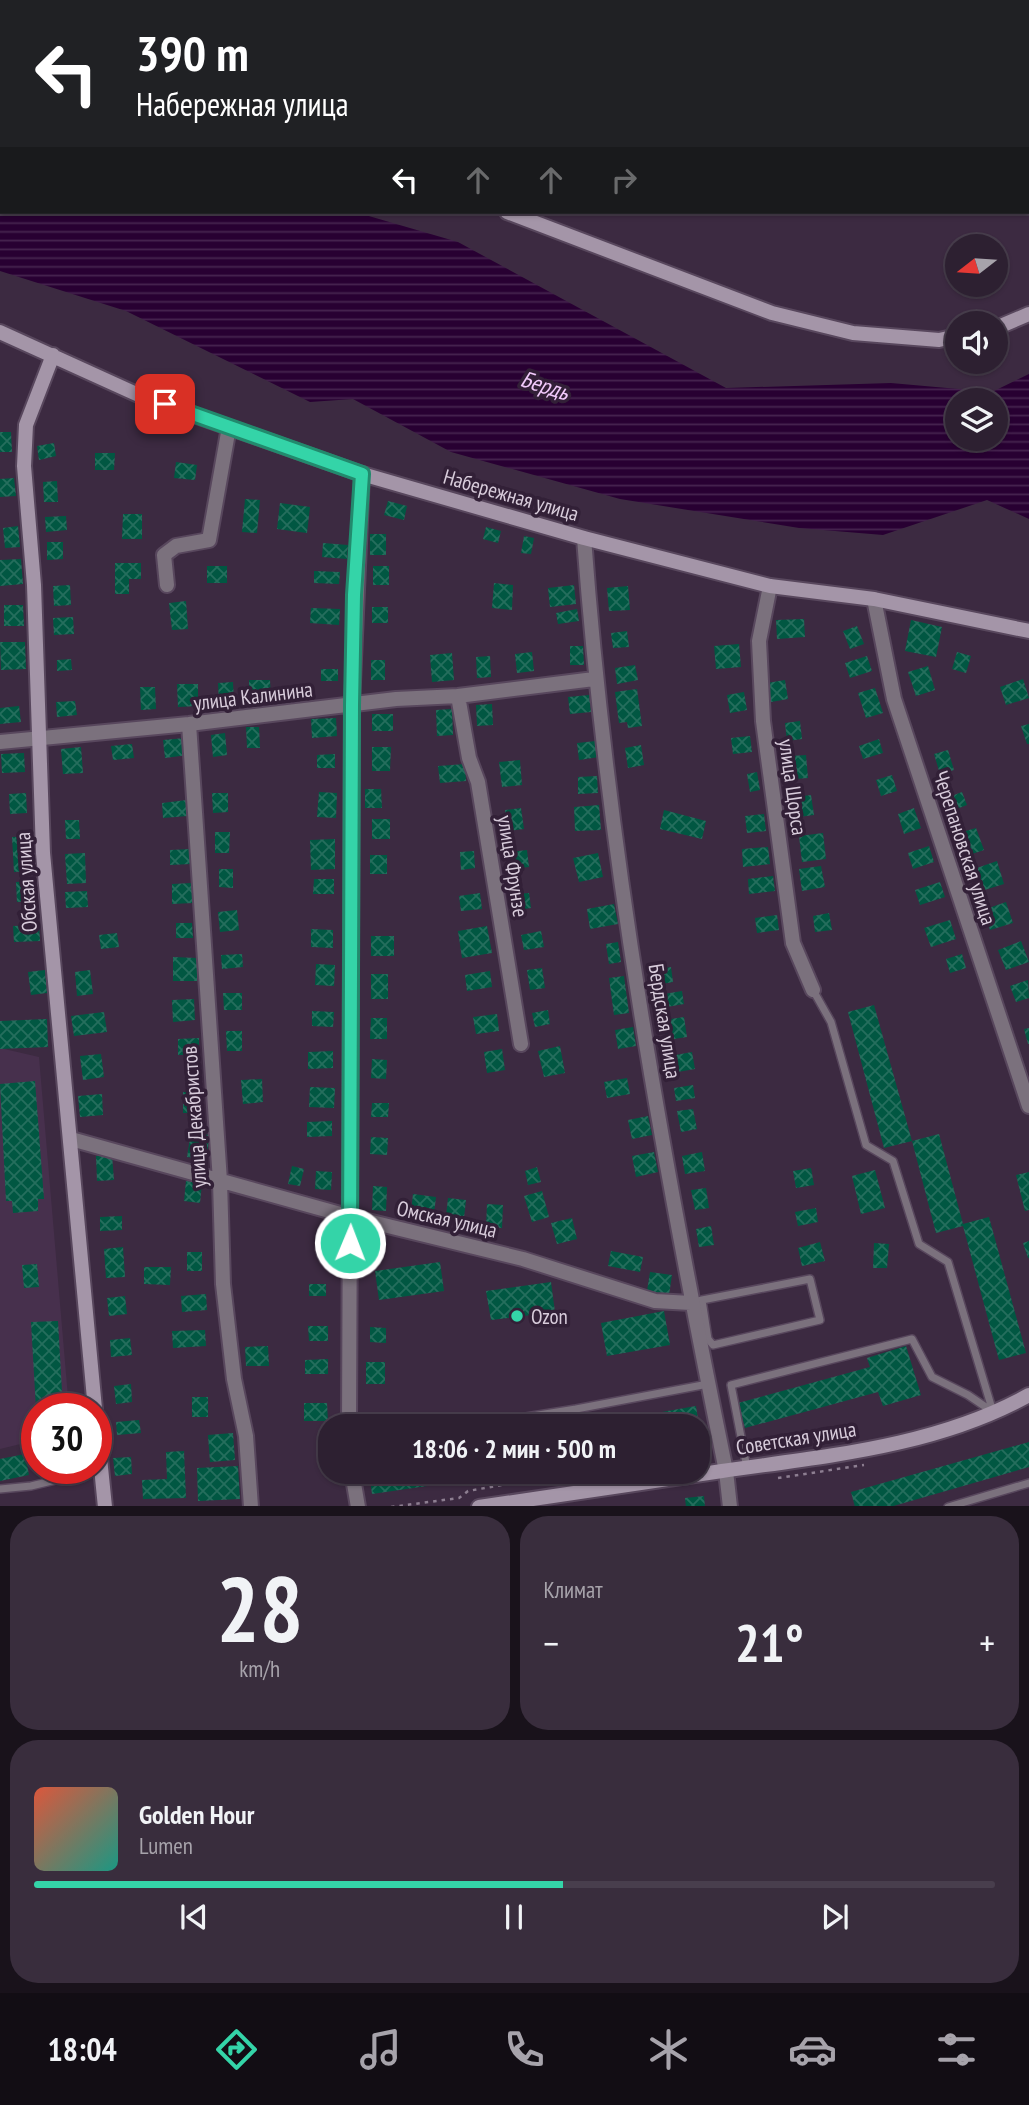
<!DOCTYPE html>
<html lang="ru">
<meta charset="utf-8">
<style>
:root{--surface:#2d2031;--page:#392d3d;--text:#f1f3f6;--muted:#a7a3ab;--line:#483e4d;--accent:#34d4a8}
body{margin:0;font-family:"PT Sans Narrow",sans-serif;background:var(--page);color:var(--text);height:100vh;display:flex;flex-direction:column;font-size:26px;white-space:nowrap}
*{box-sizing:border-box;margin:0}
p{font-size:23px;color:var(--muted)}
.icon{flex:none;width:38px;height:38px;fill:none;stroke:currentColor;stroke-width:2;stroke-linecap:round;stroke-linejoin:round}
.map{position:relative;height:1506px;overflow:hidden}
.details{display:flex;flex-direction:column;gap:10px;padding:10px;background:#19121b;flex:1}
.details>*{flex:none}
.top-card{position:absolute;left:0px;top:0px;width:1029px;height:214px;box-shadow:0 2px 5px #0004,0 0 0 2px var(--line);background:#202124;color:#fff;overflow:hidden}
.needle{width:46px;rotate:253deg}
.tools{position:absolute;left:945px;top:234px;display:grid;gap:14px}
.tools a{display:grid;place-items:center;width:63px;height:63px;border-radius:50%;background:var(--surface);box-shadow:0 2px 5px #0004,0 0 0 2px var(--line);font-size:35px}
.speed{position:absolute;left:21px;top:1393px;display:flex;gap:14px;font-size:35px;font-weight:700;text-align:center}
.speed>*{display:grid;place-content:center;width:91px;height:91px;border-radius:50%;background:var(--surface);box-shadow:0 2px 5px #0004,0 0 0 2px var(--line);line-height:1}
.speed .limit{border:10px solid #d22;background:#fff;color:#111}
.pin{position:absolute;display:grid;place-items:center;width:60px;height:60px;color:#fff;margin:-30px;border-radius:14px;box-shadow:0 4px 10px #0006}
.me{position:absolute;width:77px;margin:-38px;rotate:1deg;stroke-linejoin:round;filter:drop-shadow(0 0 5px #0008)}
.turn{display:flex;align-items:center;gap:24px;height:147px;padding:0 21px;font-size:32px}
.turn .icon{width:91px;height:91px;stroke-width:2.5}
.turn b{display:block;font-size:49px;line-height:60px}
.lanes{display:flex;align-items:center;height:66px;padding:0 21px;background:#0003;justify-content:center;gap:35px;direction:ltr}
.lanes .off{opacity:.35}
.big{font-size:52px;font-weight:800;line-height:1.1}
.details .tile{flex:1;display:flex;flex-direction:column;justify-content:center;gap:10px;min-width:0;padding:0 24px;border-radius:28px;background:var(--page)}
.details .dial{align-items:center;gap:0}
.dial b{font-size:91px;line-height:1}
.song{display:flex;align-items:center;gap:21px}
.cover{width:84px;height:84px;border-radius:10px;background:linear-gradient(135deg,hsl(10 70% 55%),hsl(170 70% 35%))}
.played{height:7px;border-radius:4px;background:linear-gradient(90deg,var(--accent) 55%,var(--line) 55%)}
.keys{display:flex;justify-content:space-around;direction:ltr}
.heat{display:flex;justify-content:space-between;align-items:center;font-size:38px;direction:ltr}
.details .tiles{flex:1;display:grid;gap:10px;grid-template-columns:1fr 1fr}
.tile:last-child{grid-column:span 2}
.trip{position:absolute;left:318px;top:1414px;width:392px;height:70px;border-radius:28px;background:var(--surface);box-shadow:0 2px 5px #0004,0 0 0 2px var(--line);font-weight:800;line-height:70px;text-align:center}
.tab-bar{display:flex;height:112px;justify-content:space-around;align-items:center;background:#120d14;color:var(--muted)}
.tab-bar .icon{width:49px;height:49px}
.tab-bar .selected{color:var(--accent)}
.tab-bar b{font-size:32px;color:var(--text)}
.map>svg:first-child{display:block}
</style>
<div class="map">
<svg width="1029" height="1507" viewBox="0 0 1029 1507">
<defs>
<pattern id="water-rules" width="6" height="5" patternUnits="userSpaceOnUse" patternTransform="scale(1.75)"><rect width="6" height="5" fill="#280032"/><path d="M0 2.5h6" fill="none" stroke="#46244f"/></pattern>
<pattern id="building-cross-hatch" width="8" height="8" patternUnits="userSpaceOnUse" patternTransform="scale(1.75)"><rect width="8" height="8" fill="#015742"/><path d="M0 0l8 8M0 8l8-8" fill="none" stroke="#256e5d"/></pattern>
</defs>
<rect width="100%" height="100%" fill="#3c2a41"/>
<path fill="#47304d" d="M0,1048L39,1057L69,1409H37V1440L0,1449Z"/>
<path fill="url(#water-rules)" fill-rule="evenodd" d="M0,95L2,212H355L458,242L726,388L891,383L992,392L1029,374V519L987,500L883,535L799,528L620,499L451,452L353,399L310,402L126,311L0,271ZM957,401H996V439H957Z"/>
<path fill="url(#building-cross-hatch)" d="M0,432H11L12,452H0Z
M54,443L56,456L39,460L37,446Z
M95,453H115L114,470H95Z
M176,462L197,465L195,480L174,478Z
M14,478L16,496L0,497V479Z
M57,481L58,502H44L43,482Z
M245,499L260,500L257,533L242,532Z
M388,501L407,506L404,520L384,515Z
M280,503L310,507L307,533L277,529Z
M123,514H142V539H122Z
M66,516L67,530L46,532L45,517Z
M18,526L20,547L5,548L3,528Z
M486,527L501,531L498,543L483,539Z
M370,534H386V555H370Z
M524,536L534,538L531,554L521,553Z
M47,542H63V559L47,560Z
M323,543L348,545L347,559L322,557Z
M21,559L23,584L0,586V560Z
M115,563H141V579H129V594H115Z
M207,566H227V583H207Z
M373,566H389V585H373Z
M314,571L340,572L339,584L314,583Z
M494,583L513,585L512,610L492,608Z
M70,585L71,605L54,606L53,586Z
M574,585L576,604L550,607L548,588Z
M628,586L630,610L609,611L607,588Z
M186,601L188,629L172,630L169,603Z
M4,605H23L24,626H4Z
M372,607H388V623H372Z
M311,608L340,609L339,625L310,623Z
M577,609L579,621L558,624L556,613Z
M73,617L74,634L54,635L53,618Z
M804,619L805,637L777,639L776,620Z
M911,620L942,627L936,657L905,651Z
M857,626L864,644L850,649L843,631Z
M627,631L629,647L613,648L611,633Z
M0,642H25L26,669L1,670Z
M739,644L741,667L716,669L714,646Z
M570,646H583L584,665H570Z
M532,652L534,671L517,673L515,654Z
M957,652L971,656L966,673L952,669Z
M452,653L454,680L432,682L430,655Z
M490,656L491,677L477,678L476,657Z
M867,656L872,671L850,678L845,663Z
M71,659L72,670L57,671V660Z
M371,660H385V680H371Z
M635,665L638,680L617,684L615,668Z
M928,666L935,690L916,696L908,672Z
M321,669H338V681H321Z
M1023,679L1029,698L1006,705L1000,687Z
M249,680H270L271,699H249Z
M785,680L788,699L771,702L767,683Z
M233,682L234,702L219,703L218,683Z
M177,684H198V706L178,707Z
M140,687H155L156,709L141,710Z
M875,688L883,713L866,718L858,693Z
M637,689L642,726L628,728L627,722L619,723L615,692Z
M744,692L747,710L730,713L727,695Z
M589,695L591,712L570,714L568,697Z
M75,701L77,715L57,717L56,702Z
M492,704L493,725L477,726L476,705Z
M19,706L21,722L0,724V708Z
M452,709L453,735L437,736L436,710Z
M372,714H393V731H372Z
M336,718L337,736L312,738L311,719Z
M800,721L802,739L787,741L785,723Z
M1029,724V744H1027L1021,726Z
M246,727H259L260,748H247Z
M225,733L227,755L213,757L211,735Z
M750,736L752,752L733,754L731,738Z
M185,738L188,755L165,758L163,740Z
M879,739L883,753L863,759L859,746Z
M596,741L599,757L579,760L577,743Z
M132,744L134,758L113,760L111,746Z
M641,745L644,765L628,768L625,748Z
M81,747L83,773L63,774L61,749Z
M372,747H391L390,771H372Z
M948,750L954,770L940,774L934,754Z
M24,753L25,772L2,773L1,754Z
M335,754V768H317V755Z
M806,755L808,778L795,779L792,756Z
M520,760L522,785L502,787L499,762Z
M465,764L466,781L440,783L438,766Z
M757,772L760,790L750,792L747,774Z
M892,775L897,791L881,796L876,780Z
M597,776L598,793L578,794V777Z
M365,789H381L382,808H365Z
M319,792L337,793L336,818L317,817Z
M962,792L967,805L954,810L949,797Z
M26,793L27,813L10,814L9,794Z
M212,793H228V812L213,813Z
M811,795L814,815L799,817L796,797Z
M187,800L188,816L163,818L162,803Z
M599,805L601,830L575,831L574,807Z
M521,808L524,829L508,831L505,810Z
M914,808L921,828L904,834L898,814Z
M664,810L706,821L702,839L660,829Z
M764,814L766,831L747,833L745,816Z
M372,819H390V839H372Z
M65,820H79L80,839H66Z
M976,828L984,850L966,856L959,833Z
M215,832H230L229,853H215Z
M823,833L826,859L802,862L799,836Z
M29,836L31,871L14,872L12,837Z
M335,839V869L311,870L310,840Z
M929,846L934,862L913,869L908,853Z
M768,847L770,864L743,867L742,849Z
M191,849V864L170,865V850Z
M527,850L529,867L512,869L510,852Z
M474,851L475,868L461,870L460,852Z
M85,853L86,883L67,884L65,854Z
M598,853L603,877L579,882L573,858Z
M370,855H387V874H370Z
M997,861L1004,884L978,892L971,870Z
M821,866L825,887L802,891L799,869Z
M219,869H233V888L219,887Z
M773,876L775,891L749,894L748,879Z
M314,879H334V894H313Z
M34,881L36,901L17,902L16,882Z
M940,882L945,897L920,905L915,890Z
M192,883L193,903L172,904V884Z
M87,891L88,907L66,908L65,892Z
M480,893L482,909L461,911L459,896Z
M529,893L531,908L519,910L517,894Z
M1006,902L1013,923L990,930L983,910Z
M614,904L618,924L590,929L587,909Z
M237,910L239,930L220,932L218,912Z
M829,913L832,930L815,932L813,916Z
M777,915L779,930L757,933L755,918Z
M950,920L956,939L931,947L924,928Z
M176,923H192L193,938H176Z
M39,925L40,941L14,942L13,926Z
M487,926L492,953L462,958L458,931Z
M311,929L333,930V948L311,947Z
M541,931L544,947L524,950L521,935Z
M117,933L119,947L101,949L99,935Z
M371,936H394V956H371Z
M1021,941L1029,962L1006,970L998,950Z
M618,942L621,962L609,964L606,944Z
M242,954L243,967L222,969L221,955Z
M962,954L966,968L950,973L946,959Z
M173,957L197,958V981H173Z
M316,964L335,965L334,986L315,985Z
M671,967L673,982L656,985L654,970Z
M542,968L545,988L530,990L527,970Z
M45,970L47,993L31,995L28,972Z
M90,970L93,994L77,996L75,972Z
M490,971L492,987L467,991L465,975Z
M371,974H388V999H371Z
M624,976L629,1013L614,1015L609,978Z
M1028,980L1029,998L1016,1002L1010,986Z
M682,991L684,1004L661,1008L658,995Z
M223,993H242V1010H224Z
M194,999L195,1020L173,1022L172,1000Z
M874,1005L912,1141L884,1148L848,1012Z
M548,1010L550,1024L535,1027L532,1013Z
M312,1011L334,1012L333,1027L312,1026Z
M104,1012L107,1032L74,1036L71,1016Z
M497,1014L499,1031L476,1034L473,1017Z
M684,1017L687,1037L667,1040L664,1020Z
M371,1018H387V1039H370Z
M47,1019L48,1047L0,1049V1021Z
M633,1027L636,1046L618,1049L615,1030Z
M1029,1028V1044H1028L1024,1029Z
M226,1031H242V1051H227Z
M199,1038V1055H178V1039Z
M560,1046L565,1073L544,1077L538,1051Z
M502,1049L505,1070L487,1073L484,1052Z
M333,1051V1068L308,1069V1052Z
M692,1052L695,1069L672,1073L670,1056Z
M101,1054L104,1077L83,1080L80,1056Z
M372,1059L387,1060L386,1079L371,1078Z
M627,1078L630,1094L607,1098L604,1082Z
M262,1079L263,1102L243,1104L241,1080Z
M35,1081L44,1199H38V1211L13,1213L12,1201H6L0,1084Z
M693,1085L695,1098L676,1101L674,1088Z
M310,1087L335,1088L334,1108L309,1107Z
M183,1092H200V1113H183Z
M102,1094L103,1115L80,1117L78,1096Z
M372,1103H389L388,1117H371Z
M693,1109L697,1129L681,1132L677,1111Z
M648,1116L652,1135L632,1139L628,1120Z
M332,1121V1136L307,1137V1122Z
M191,1132L210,1135L206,1160L187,1157Z
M939,1134L963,1224L989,1217L1026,1353L999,1360L963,1226L936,1233L912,1141Z
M371,1137L388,1138L387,1155L370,1154Z
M654,1152L658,1172L636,1177L632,1156Z
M702,1152L705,1171L685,1174L682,1156Z
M112,1155L114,1180L97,1181L96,1156Z
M292,1166L304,1169L300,1186L288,1184Z
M537,1167L541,1182L528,1185L525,1171Z
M811,1168L814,1185L796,1188L793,1171Z
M875,1170L885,1208L861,1214L852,1176Z
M316,1171L332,1172L331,1190L315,1189Z
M1029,1172V1210L1025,1211L1016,1175Z
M186,1181L202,1183L200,1203L184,1201Z
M373,1186L387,1187L386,1211L372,1210Z
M706,1188L709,1208L695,1210L691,1190Z
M542,1191L549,1217L532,1222L524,1196Z
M413,1194L436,1197L434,1214L411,1211Z
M448,1198L466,1200L464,1218L446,1216Z
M487,1204L503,1205L502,1228L486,1227Z
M816,1208L818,1222L798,1226L795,1212Z
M122,1216V1230L100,1231V1217Z
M572,1218L577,1239L557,1244L551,1223Z
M711,1226L714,1245L699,1247L696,1229Z
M1029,1241V1258H1028L1023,1243Z
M820,1242L825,1261L802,1266L798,1248Z
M874,1243L889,1244L887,1268H873Z
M123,1247L125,1277L106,1278L104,1249Z
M611,1251L643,1257L640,1272L608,1266Z
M187,1252H202V1271H187Z
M440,1262L444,1291L379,1300L375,1271Z
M37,1264L39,1287L24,1288L22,1265Z
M144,1267H171L170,1285L144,1284Z
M650,1272L672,1275L669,1295L647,1291Z
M551,1282L555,1312L491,1320L486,1291Z
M309,1284H326V1296H309Z
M206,1294L207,1310L182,1312L181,1296Z
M125,1296L127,1314L109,1316L107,1298Z
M664,1311L670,1345L607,1356L601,1323Z
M58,1321L63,1409H36L31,1322Z
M308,1326H328V1341H309Z
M370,1327L386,1328V1343L370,1342Z
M205,1330L206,1346L173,1348L172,1331Z
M130,1338L132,1355L111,1357L110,1340Z
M268,1346L269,1366H246L245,1347Z
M906,1346L921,1395L883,1406L878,1392L745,1428L738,1403L870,1367L867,1358Z
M328,1359V1374H305V1360Z
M366,1362H385V1384H366Z
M131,1384L132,1402L116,1404L114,1386Z
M192,1397H208V1417H192Z
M304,1403H327L328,1421H304Z
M696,1406L699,1426H588V1425Z
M139,1420L141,1433L117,1435L116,1422Z
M233,1433L235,1460L210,1462L208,1435Z
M1029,1442V1467L890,1507H855L851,1492Z
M184,1451L186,1498L143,1499L142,1480L167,1479L166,1452Z
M25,1454L29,1475L0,1481V1459Z
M131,1457L132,1474L115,1476L113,1458Z
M238,1466L240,1499L198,1501L197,1468Z
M369,1472H432L434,1485L372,1494Z
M704,1496L705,1507H686L685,1498Z"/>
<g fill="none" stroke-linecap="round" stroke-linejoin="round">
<g stroke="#58475d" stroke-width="10">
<path id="lane" d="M813,990L831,1022L866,1145L893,1161L919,1244L948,1262L993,1412
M691,1303L702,1300L810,1279L820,1320L713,1345L708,1339L702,1300
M469,1426L576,1409
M579,1426L576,1409L708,1384
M747,1468L731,1385L912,1339L932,1377L968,1395L993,1412
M586,1472L588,1491
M0,1489L31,1486L101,1469
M948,1507L1029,1483"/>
</g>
<g stroke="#58475d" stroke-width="18">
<path id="street" d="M584,538C607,851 663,1163 726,1471L730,1507
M167,585L164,555L176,546L209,540L229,427
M770,586L759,641L763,721L793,943L813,990
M874,599L894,699L1029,1106
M458,696L469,758L478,782L521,1044
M189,724L220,1181L223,1284L234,1379L246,1436L251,1507
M0,742L189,724L396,699L458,696L594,679
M71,1139L351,1217L523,1259L655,1301L691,1303
M349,1426L352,705L362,474
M352,1472L358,1507"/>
</g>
<g stroke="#58475d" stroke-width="18">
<path id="secondary" d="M0,62H2
M507,212L772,313L853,333L939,340L957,336
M996,328L1029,314
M0,332L143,397L362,474L584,538L770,586L874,599L1029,631
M53,355L26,425L24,466L34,585L43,853L95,1409
M96,1418L105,1507
M479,1507C560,1495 641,1483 722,1471C826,1456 935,1447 1029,1395"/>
</g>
<path stroke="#8d7e91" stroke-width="2.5" stroke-dasharray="3.5 5" stroke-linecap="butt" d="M698,1450L707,1448
M778,1478L864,1465
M391,1507L459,1498L468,1491L575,1472"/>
<use href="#lane" stroke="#7b717d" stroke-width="7"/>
<use href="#street" stroke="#7b717d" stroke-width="14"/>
<use href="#secondary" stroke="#a495a8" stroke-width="14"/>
</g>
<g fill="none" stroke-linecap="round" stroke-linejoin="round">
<g stroke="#228a6d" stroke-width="18">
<path id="route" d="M165,404L362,474L354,595L352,705L350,1243"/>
</g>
<use href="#route" stroke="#34d4a8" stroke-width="12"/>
</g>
<circle fill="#34d4a8" stroke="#322037" stroke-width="2.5" cx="517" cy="1316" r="7"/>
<g text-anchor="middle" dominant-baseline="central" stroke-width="7" stroke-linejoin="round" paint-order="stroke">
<g font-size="21" fill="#d8ccdb" stroke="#322037">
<text transform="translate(511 495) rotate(16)">Набережная улица</text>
<text transform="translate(253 696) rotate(-7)">улица Калинина</text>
<text transform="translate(793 787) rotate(82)">улица Щорса</text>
<text transform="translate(965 848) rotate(72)">Черепановская улица</text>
<text transform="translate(513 866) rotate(81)">улица Фрунзе</text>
<text transform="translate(26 882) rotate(-94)">Обская улица</text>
<text transform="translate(665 1021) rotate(81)">Бердская улица</text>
<text transform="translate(194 1117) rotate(-94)">улица Декабристов</text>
<text transform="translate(447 1219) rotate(13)">Омская улица</text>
<text transform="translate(796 1438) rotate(-9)">Советская улица</text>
</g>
<g font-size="21" fill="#d8ccdb" stroke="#322037" text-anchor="start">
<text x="531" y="1316">Ozon</text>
</g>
<g font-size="23" font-style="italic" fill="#f2cafc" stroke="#322037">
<text transform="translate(545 385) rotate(18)">Бердь</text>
</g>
</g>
</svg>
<div class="tools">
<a><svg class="needle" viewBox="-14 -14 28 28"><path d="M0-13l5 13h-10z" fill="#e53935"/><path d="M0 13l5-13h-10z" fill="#a7a3ab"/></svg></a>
<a><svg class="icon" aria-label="sound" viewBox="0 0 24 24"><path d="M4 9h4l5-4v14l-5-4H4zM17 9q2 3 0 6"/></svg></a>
<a><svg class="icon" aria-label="layers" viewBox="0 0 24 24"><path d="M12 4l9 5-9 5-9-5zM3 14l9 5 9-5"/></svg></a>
</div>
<div class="speed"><div class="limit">30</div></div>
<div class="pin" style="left:165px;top:404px;background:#d93025"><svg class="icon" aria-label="arrive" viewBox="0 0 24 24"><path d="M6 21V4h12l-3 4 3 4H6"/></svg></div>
<svg class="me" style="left:350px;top:1243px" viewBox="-20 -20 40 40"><circle r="17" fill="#34d4a8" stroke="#fff" stroke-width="3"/><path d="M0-11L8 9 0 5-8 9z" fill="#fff"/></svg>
<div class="trip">18:06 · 2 мин · 500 m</div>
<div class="top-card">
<div class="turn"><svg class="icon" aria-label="left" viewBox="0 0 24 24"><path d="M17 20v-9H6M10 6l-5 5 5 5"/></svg><div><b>390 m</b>Набережная улица</div></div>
<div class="lanes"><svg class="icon" aria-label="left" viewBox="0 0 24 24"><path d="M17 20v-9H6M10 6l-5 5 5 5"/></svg><svg class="icon off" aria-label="ahead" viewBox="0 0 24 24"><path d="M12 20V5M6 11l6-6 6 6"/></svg><svg class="icon off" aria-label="ahead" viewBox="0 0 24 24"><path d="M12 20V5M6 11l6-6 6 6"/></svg><svg class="icon off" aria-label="right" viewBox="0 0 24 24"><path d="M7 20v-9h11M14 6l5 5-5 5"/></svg></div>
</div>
</div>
<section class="details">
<div class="tiles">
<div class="tile dial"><b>28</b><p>km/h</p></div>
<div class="tile"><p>Климат</p>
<div class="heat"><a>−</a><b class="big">21°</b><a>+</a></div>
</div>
<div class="tile">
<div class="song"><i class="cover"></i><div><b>Golden Hour</b><p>Lumen</p></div></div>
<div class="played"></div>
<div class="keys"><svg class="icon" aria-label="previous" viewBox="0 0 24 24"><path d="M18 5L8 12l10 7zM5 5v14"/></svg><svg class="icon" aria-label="pause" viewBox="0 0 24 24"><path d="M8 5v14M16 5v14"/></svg><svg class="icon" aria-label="next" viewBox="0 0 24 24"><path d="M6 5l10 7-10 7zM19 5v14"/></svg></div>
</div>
</div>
</section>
<nav class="tab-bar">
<b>18:04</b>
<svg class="icon selected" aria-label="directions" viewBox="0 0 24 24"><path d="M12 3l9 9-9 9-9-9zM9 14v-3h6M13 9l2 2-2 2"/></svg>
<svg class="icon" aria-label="music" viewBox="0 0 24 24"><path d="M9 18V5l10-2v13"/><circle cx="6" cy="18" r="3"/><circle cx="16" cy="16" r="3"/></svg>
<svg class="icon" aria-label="phone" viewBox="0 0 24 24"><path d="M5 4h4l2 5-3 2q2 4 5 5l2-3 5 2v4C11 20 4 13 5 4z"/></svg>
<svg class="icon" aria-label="climate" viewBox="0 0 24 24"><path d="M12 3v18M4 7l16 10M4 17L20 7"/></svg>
<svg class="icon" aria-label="car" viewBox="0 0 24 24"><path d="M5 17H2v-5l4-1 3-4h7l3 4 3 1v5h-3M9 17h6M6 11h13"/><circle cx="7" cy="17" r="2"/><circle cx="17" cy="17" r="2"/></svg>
<svg class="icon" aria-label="filters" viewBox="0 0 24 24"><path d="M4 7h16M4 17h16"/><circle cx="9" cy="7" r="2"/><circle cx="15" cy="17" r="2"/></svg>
</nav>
